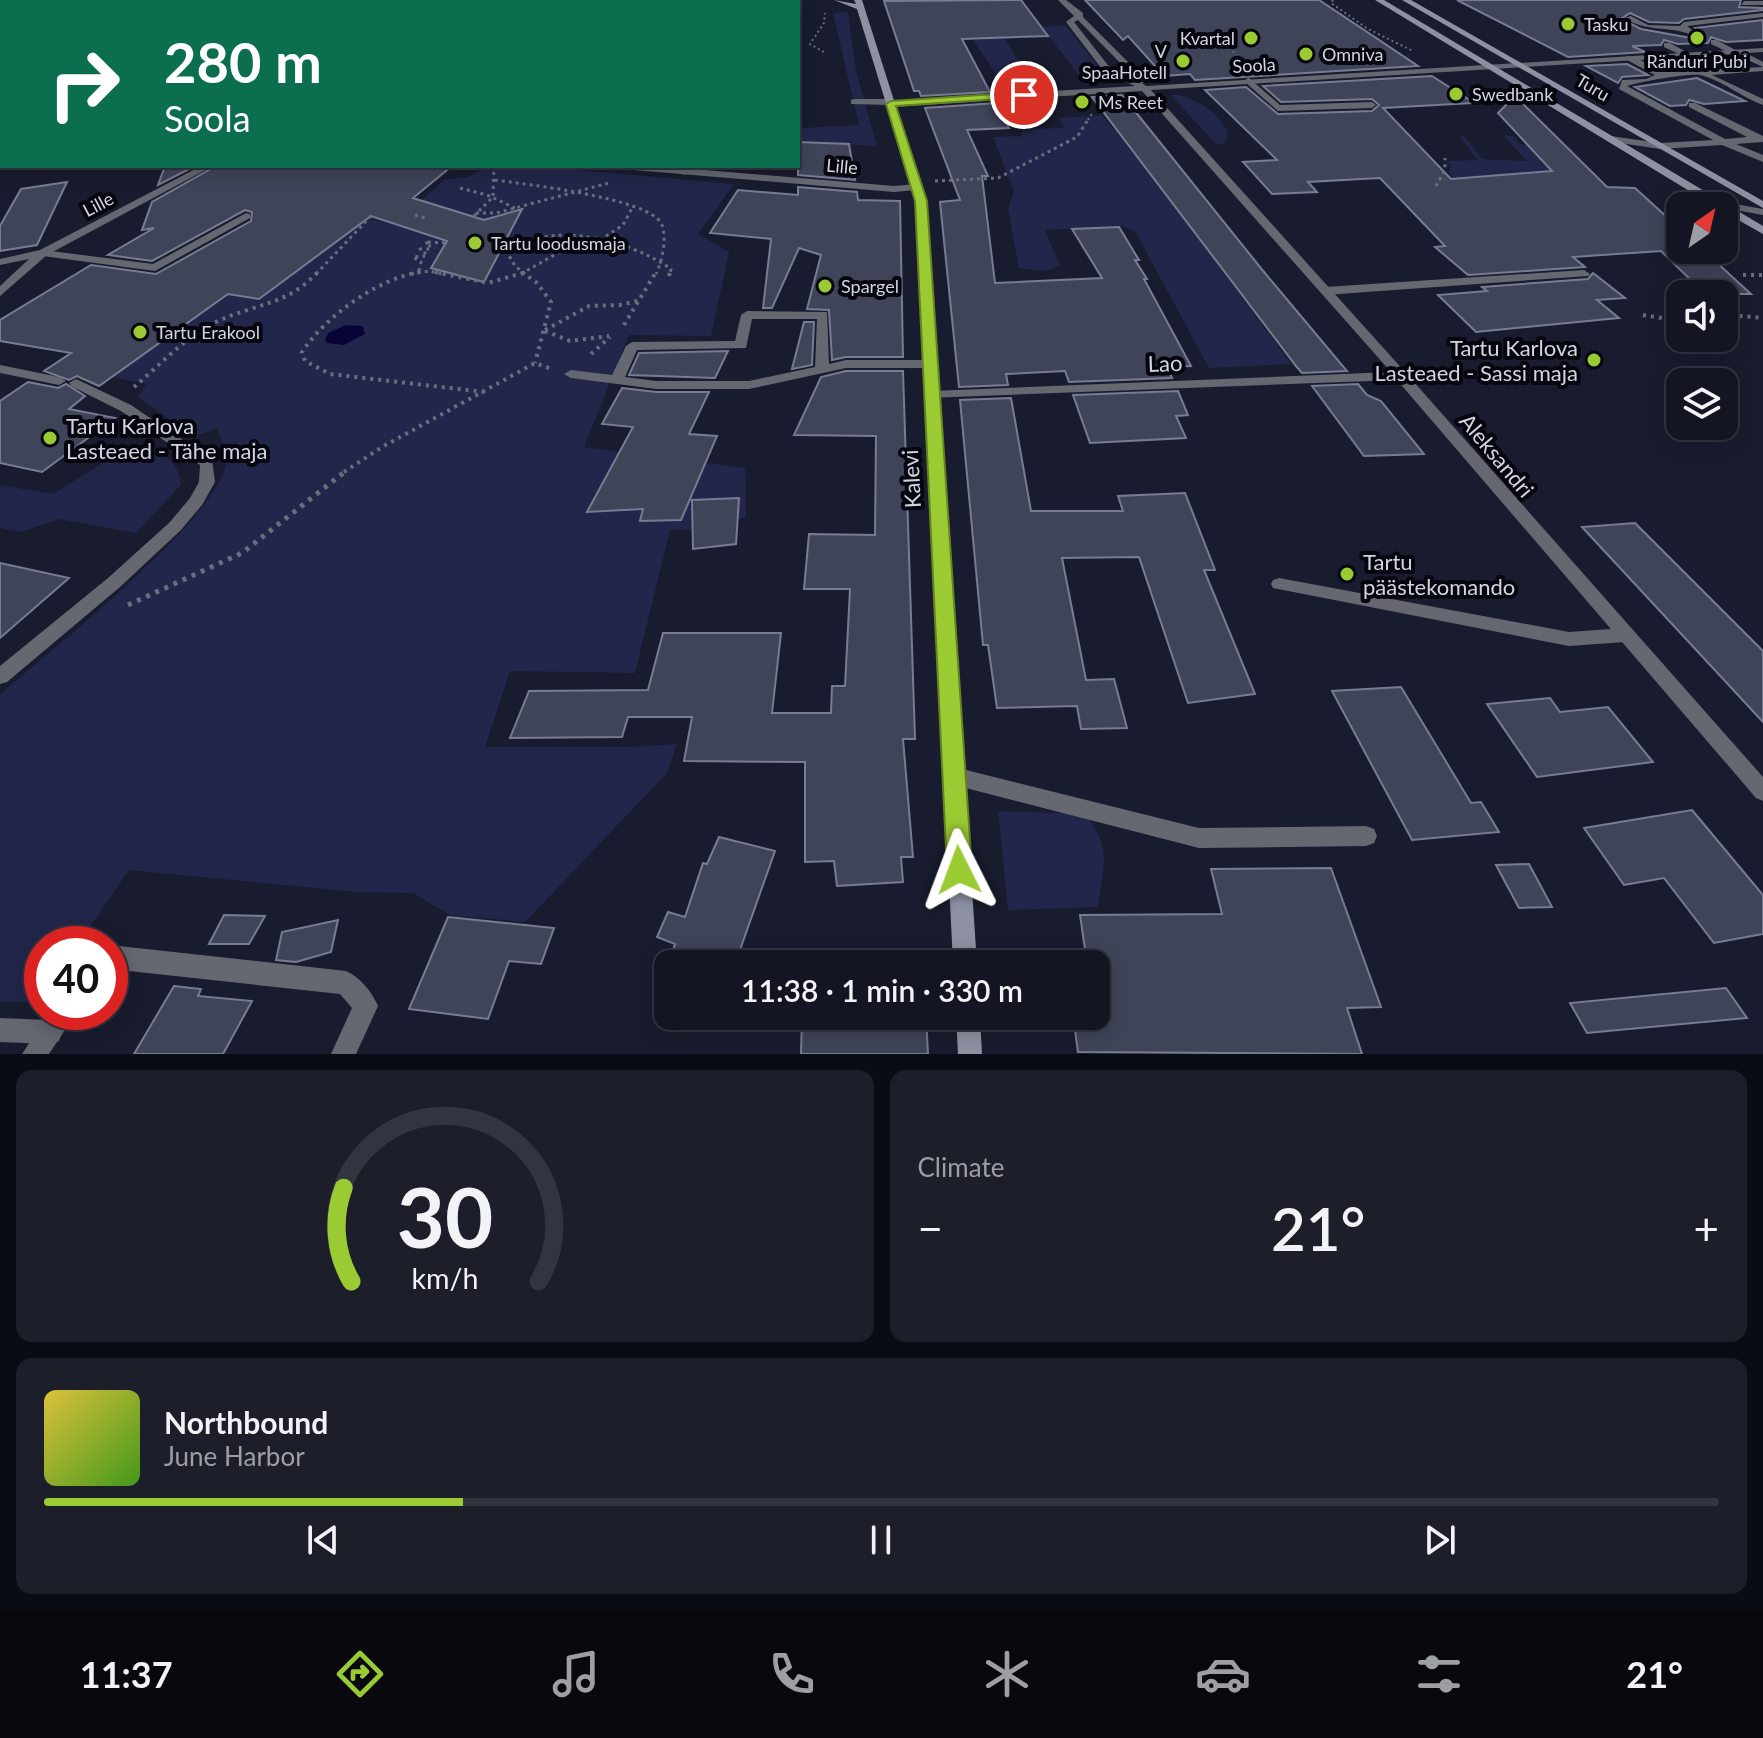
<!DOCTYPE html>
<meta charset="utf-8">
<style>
:root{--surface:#131522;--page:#1c1e2a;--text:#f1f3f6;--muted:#9d9fa5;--line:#323440;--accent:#9bcb33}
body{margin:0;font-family:Lato,sans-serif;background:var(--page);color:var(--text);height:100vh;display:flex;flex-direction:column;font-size:30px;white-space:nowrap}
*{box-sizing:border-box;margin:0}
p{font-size:26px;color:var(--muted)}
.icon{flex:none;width:44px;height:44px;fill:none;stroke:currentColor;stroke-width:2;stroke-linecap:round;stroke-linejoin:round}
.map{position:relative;height:1054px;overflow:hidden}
.sheet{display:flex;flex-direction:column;gap:16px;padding:16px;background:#0a0c13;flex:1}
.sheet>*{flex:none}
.guide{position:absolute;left:0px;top:0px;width:800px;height:168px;box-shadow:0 4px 20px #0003,0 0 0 2px var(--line);background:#0b6e4f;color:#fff;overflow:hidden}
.needle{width:52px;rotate:34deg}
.fabs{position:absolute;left:1666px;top:192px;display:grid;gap:16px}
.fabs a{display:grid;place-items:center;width:72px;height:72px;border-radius:16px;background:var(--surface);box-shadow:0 4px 20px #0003,0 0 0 2px var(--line);font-size:40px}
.speed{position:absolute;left:24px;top:926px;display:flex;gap:16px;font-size:40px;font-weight:700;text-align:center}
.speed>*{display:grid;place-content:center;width:104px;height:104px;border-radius:50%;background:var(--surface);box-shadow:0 4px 20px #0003,0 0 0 2px var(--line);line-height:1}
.speed .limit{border:12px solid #d22;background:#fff;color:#111}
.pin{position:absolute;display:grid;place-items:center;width:68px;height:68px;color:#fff;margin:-34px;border:4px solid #fff;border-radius:50%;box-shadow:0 2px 8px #0007}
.me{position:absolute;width:88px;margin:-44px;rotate:357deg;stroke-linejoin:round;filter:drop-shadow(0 0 6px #0008)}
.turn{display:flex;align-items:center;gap:28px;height:168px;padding:0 32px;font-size:36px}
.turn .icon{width:104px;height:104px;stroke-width:2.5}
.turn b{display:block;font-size:56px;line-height:68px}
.big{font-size:60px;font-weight:600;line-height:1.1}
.sheet .tile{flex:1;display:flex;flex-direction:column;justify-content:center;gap:12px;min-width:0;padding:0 28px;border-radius:16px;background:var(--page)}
.sheet .dial{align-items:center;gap:0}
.dial svg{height:208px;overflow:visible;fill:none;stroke:var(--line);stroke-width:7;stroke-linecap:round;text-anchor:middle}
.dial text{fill:var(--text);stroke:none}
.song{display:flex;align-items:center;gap:24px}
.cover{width:96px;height:96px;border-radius:12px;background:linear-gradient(135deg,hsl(50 70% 55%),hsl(100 70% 35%))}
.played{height:8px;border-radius:4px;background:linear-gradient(90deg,var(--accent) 25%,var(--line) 25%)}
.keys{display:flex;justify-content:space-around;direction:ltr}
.heat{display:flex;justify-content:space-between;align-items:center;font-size:44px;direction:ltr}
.sheet .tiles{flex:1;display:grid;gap:16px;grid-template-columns:1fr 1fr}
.tile:last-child{grid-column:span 2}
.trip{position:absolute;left:654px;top:950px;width:456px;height:80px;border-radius:16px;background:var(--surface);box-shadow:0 4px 20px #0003,0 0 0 2px var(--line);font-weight:600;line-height:80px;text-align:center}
.tab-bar{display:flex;height:128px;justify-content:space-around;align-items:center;background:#08080e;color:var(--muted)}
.tab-bar .icon{width:56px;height:56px}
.tab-bar .selected{color:var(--accent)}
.tab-bar b{font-size:36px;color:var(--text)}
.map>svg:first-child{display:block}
</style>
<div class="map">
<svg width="1763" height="1054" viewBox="0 0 1763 1054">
<rect width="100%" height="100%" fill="#191c2e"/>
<path fill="#22264a" d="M848,12L856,71L877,146L798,142V121L804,128L859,125L833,13Z
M1065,25L1110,81L1084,82L1042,27Z
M1004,38L1035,86L1005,87L973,40Z
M1175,94C1197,99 1218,112 1228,132L1226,141L1221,145L1215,143L1172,96Z
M1102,115L1152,176L1291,364L1209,368L1135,231L1122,226L1045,230L1060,266L1045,271L1019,268L1008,209L1014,191L993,137L1021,136L1023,129L1064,128L1059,118Z
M1503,135L1519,137L1515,138L1521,145H1528L1568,187L1491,176L1453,179L1449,172L1451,166L1447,161L1478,160L1460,137L1464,136L1482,159L1527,161Z
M489,166H534L734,184L698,234L729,252L711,336L629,335L584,447L745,468L746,517L715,528L670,530L635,673L510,671L485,747H631L677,744L667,773L525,922L450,915L413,893L356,892L129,870L78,944H42V998L39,1002H0V695C50,650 215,522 226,464C228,453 220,439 217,428L194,437L138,397L146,384L113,377L228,294L259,299L309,262L357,219L397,222L444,180L468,177Z
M148,448C165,452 181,467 181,485L136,533L59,519L21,532L0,528V485L53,494L116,455Z
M998,811L1085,814C1113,850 1103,865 1098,907L1008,910Z"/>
<path fill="#090437" d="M346,325L363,326L365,334L344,345L327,343L325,340L328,333Z"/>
<path fill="#404458" stroke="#787c93" stroke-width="2" d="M1021,0L1048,36L962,39L990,92L921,96L919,91H914L884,1Z
M1085,0H1319L1418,66L1195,80L1190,74L1164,76L1128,36L1123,40Z
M1457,0H1741L1739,7L1763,8V10L1684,19L1679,23L1649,22L1630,13L1621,19L1641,29L1691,38L1699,34L1695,28L1763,20V40L1726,42L1711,37L1708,43L1678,44L1664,40L1661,45L1632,46L1645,52L1568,57Z
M1627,64L1648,75L1622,77L1618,83L1586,66Z
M1432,76L1474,103L1383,108L1451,179L1552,171L1498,113L1515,96L1607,187L1635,188L1680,229V250H1703L1751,294H1705L1661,251L1573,257L1585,267L1468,275L1435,247L1445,246L1380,178L1308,182L1317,192L1272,194L1243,162L1277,160L1205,90L1246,87L1278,114L1372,111L1379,105L1372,99L1281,102L1263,86Z
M1697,78L1745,101L1704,104L1689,100L1686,105L1670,106L1635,87Z
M1122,95L1264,272L1347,371L1302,373L1296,366L1092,97Z
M996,103L1009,128L967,130L988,176H982L995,283L1102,278L1072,229L1119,227L1139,260H1135L1147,279H1144L1191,366L1167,367L1172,378L1069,382L1065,371L1006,374L1008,385L959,387L940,202L960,200L925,108Z
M798,142L849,144L855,180L798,175Z
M165,166H195L158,185Z
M216,166H452L413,198L484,220L522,209L484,282L431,268L447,241L371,216L259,299L228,294L99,386L77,376L69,380L44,371L71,353L0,341V320L91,265L156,274L251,221L252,212L245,210L152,261L108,255L154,228L142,230L152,202Z
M67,182L37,245L0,251V226L21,189Z
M798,187L857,192L858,200L900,201L903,357H846L832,360L829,310L807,309L821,255L799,248L772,308H763L771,239L710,233L738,190L798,195Z
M1593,273L1625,298L1597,300L1619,318L1476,332L1438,295L1487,291L1482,287L1588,279Z
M804,322H814L812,365L792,369Z
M728,351L715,378L629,375L639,353Z
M846,371H903L915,739H903L913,857H901L903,882L837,886L834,861L805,862V762L684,761L692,717H628L622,737L510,738L529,691L648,690L663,633H781L772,713H831L832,686H845L850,589H804L809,534L875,535L876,436L794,435L821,377Z
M28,382L58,388L66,384L85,396L69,409L115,418L42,472L0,463V401Z
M1358,384L1367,395L1381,401L1424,454L1364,456L1312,386Z
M622,388L656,392H709L689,434L717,436L681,520L640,521L643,509L587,512L633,427L602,424Z
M1178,391L1188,415L1176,416L1186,438L1090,443L1073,395Z
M1011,398L1031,511H1123L1118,496L1185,493L1215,570H1204L1255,694L1188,703L1139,557L1062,558L1086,680L1114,679L1127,728L1081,729L1077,706L997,708L988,645H983L960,400Z
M739,498L736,544L693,549L692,500Z
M1635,523L1763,651V722L1582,527Z
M0,563L69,578L0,638Z
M1401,687L1471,803L1481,802L1499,832L1412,840L1332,691Z
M1550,698L1560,712L1608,707L1653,762L1537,777L1487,704Z
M1692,810L1763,895V934L1714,943L1664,878L1624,885L1584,828Z
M719,837L775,851L735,964H668L675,944L657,937L668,912L685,917L703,863L707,864Z
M1529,864L1552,907L1519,908L1496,865Z
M1331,868L1381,1007L1347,1008L1362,1054L1078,1052L1073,1016H1096V964H1066L1063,949H1085L1080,915L1222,914L1211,869Z
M224,915L265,916L249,944H209Z
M448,917L554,928L541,964L509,961L488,1019L409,1009Z
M338,920L331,952L296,962L276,960L282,932Z
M174,986L201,989L198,996L252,1001L223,1054H134Z
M1726,988L1747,1018L1587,1033L1570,1003Z
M802,1016H926L928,1054H801Z"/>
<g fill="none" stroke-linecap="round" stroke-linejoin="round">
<path stroke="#6b6d7d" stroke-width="2" stroke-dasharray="2 3" stroke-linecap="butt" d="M1333,0L1331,3L1368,29L1413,51
M41,2L45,0
M64,2L68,0
M0,3L6,0
M1229,48L1237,55
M824,52L810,44L824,23L825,13
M1088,120L1093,112"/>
<path stroke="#6b6d7d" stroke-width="3" stroke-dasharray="3 4" stroke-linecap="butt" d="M495,180C523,184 652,198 662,225C667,240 662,261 656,274
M935,181L998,178L1077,137L1089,118
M1436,186L1445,170V158
M460,188L487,195L515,208
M476,213H496L609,183
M415,215L425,218
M474,216L493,197L494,166
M600,240L623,225L632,208
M1724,240H1736
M428,242L425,244L435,248
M428,242L446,243
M426,254L420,249H433
M419,271L421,262L413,257L425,256
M316,274L371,216
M411,274L429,271L443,274
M521,274L584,238
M525,274L515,266L507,252C550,219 630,240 671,269L670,274"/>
<path stroke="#6b6d7d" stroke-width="4" stroke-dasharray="3 5" stroke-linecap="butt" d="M420,272C377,279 326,316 302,352L305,361L330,374L484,392
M435,272L488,283L526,272
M522,272L537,283L551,302L535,363
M1743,275H1763
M669,276L670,272
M1643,315L1680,321
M1724,320L1742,316L1763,318
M624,325L656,272
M545,330L589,306L620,305L641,300
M545,331L570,341L609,336
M591,354L610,337
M134,387C160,365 187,335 218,321C257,303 286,306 318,272
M344,472L382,447L535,363L549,368"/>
<path stroke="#6b6d7d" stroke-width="5" stroke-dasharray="4 6" stroke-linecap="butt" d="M128,605L242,553L347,470"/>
<path fill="#656771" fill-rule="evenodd" d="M1744,1H1763V5H1741Z
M1763,13V17L1687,26L1696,33L1692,35C1668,25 1648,33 1624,18L1631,16L1648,25L1680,26L1684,22Z
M1711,40H1717L1739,52L1732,54L1711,44Z
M1664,43H1670L1692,55L1685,57L1664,47Z
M1627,56H1633L1663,72L1763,67V71L1712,75L1763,99V105C1743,98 1720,79 1700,75C1688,73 1638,82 1627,86L1725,139L1747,137L1689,107V103H1695L1763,136V142L1736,144L1763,155V162L1722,145L1660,149L1607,141V137L1610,136L1660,143L1713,140L1619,89L1622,80L1646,79L1655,75L1627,60Z
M1249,78L1280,105L1372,102L1376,105L1372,108L1278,111L1246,83V79Z
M854,99H890L894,102L890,105L851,104V100Z
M694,166H710L684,175L679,172Z
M246,213L250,214V218L155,271L43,256L37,253L43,250L153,264Z
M1584,270L1590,274L1588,276L1325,295L1319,291L1325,287Z
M747,311L827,312L829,364L846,360H930L937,364L930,368H846L749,389H656L571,378L564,374L571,370L612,375L626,346L632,342L735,341L741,315ZM752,319H817L815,367L749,381H656L625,377L637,350L746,348Z
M0,365L59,377L66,381L59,385L0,373Z
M76,379L131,405L212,460L215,482L202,505L181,530L120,587L7,682L0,684V666L108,578L170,522L190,498L199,482L200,465L121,411L71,386L69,383Z
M1279,578L1569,632L1625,628L1631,630L1634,635L1631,640L1625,642L1569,646L1273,588L1271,584L1273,580Z
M954,767L1199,828L1366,826L1374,829L1377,836L1374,843L1366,846L1199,848L954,785L947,782L944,776L947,770Z
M110,945L346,971C360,977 372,992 378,1006L356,1054H331L352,1008L340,994L110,969Z
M50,1012H77L49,1054H22Z"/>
<path fill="#656771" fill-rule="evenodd" d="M124,0H133L122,2Z
M360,0H369L358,2Z
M1058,0H1066L1083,13V17L1145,79L1146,81L1142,83L1146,86L1763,48V52L1746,53L1763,62V67L1735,54L1151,90L1406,373L1763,777V801L1756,798L1397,380L927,398L925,395L927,392L932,391L1391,372L1142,91L891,107L887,104L891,101L1135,86L1105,73L1066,22L1074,16ZM1078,20L1138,81L1111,69L1074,22Z
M201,166H213L47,255L0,296V286L29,259L0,265V259L40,250Z
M617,166H657L894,186L916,184L921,187L916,190L894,192L622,169Z
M1718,201L1763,209V215L1714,206V202Z
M0,1018L50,1020L59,1023L62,1032L59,1041L50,1044L0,1042Z"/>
<path fill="#8e91a1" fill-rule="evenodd" d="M834,0L856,4L854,0H862L926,201L977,964H953L916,201L857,9Z
M1375,0H1384L1763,226V234L1724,212V206H1714Z
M1402,0H1411L1763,201V208Z
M2,85V91L0,92V86Z
M0,103L2,104V111L0,110Z
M956,1016H980L982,1054H958Z"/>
<path fill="#cbd0e9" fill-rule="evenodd" d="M0,74H2V82H0Z"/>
</g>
<path fill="#9bcb33" stroke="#658421" stroke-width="2" d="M1024,92L1028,97L896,106L927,201L972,870L968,878L959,882L951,878L947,870L915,201L886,104L891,101Z"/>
<g fill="#9bcb33" stroke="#06070e" stroke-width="3">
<circle cx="1568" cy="24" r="8"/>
<circle cx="1251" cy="38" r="8"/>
<circle cx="1697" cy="38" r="8"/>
<circle cx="1306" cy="54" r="8"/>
<circle cx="1183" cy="61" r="8"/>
<circle cx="1456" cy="94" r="8"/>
<circle cx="1082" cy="102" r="8"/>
<circle cx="475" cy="243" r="8"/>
<circle cx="825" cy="286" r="8"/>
<circle cx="140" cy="332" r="8"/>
<circle cx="1594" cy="360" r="8"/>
<circle cx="50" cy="438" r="8"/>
<circle cx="1347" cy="574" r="8"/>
</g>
<g text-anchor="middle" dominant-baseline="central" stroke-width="8" stroke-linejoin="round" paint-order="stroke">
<g font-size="18" fill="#d2d4e1" stroke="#06070e" text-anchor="start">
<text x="1584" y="24">Tasku</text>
<text x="1235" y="38" text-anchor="end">Kvartal</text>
<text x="1167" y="51" text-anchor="end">V<tspan x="1167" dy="21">SpaaHotell</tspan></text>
<text x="1322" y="54">Omniva</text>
<text x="1697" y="61" text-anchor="middle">Ränduri Pubi</text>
<text x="1472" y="94">Swedbank</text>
<text x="1098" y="102">Ms Reet</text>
<text x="491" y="243">Tartu loodusmaja</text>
<text x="841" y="286">Spargel</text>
<text x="156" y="332">Tartu Erakool</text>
</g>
<g font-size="18" fill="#d2d4e1" stroke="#06070e">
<text transform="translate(1254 65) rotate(-3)">Soola</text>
<text transform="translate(1593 87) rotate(30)">Turu</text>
<text transform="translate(842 166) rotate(5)">Lille</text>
<text transform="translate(98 204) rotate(-28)">Lille</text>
</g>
<g font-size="22" fill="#d2d4e1" stroke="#06070e" text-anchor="start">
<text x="1578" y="347" text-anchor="end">Tartu Karlova<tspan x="1578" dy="25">Lasteaed - Sassi maja</tspan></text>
<text x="66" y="425">Tartu Karlova<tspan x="66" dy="25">Lasteaed - Tähe maja</tspan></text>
<text x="1363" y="561">Tartu<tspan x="1363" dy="25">päästekomando</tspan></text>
</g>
<g font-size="22" fill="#d2d4e1" stroke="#06070e">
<text transform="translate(1165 363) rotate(-2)">Lao</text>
<text transform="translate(1497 455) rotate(50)">Aleksandri</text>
<text transform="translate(911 479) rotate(-93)">Kalevi</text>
</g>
</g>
</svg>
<div class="fabs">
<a><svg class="needle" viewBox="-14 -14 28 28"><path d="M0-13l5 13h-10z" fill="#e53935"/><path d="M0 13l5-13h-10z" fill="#9d9fa5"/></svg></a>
<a><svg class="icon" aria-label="sound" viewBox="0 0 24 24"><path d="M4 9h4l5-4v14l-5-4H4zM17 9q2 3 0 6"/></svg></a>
<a><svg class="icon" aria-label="layers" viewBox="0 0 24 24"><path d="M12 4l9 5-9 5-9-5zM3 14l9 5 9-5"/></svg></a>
</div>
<div class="speed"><div class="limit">40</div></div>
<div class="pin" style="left:1024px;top:95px;background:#d93025"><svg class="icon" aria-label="arrive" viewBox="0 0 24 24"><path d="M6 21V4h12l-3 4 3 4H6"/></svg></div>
<svg class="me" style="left:959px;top:870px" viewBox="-20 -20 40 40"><path d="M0-17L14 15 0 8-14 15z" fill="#9bcb33" stroke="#fff" stroke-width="4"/></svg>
<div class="trip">11:38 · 1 min · 330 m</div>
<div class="guide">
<div class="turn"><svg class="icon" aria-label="right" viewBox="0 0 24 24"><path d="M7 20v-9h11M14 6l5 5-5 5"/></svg><div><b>280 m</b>Soola</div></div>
</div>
</div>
<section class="sheet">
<div class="tiles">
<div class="tile dial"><svg viewBox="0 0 100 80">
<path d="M14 69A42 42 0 1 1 86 69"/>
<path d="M14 69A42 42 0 0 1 11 33" stroke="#9bcb33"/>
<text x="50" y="56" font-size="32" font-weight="700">30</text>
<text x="50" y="72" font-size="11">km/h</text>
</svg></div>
<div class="tile"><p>Climate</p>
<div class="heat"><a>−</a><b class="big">21°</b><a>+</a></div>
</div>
<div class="tile">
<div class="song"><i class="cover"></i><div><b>Northbound</b><p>June Harbor</p></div></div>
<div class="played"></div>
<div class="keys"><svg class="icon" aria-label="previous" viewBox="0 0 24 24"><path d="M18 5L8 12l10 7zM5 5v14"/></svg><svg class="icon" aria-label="pause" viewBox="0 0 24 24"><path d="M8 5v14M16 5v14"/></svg><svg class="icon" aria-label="next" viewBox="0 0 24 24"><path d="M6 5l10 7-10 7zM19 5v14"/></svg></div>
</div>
</div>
</section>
<nav class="tab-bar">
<b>11:37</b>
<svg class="icon selected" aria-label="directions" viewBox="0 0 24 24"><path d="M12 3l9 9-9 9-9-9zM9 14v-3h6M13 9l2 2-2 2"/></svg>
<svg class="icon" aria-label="music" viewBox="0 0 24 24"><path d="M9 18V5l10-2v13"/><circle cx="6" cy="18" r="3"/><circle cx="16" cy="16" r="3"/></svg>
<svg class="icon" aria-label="phone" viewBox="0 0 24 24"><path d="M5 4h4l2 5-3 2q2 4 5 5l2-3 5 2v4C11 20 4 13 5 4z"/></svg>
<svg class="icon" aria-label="climate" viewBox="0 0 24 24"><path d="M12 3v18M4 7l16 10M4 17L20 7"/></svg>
<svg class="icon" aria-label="car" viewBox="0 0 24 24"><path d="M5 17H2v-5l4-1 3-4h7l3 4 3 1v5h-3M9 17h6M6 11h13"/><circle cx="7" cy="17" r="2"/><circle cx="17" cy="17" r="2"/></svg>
<svg class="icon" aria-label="filters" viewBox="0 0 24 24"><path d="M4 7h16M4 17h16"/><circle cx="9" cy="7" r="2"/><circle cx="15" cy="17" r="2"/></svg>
<b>21°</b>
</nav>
